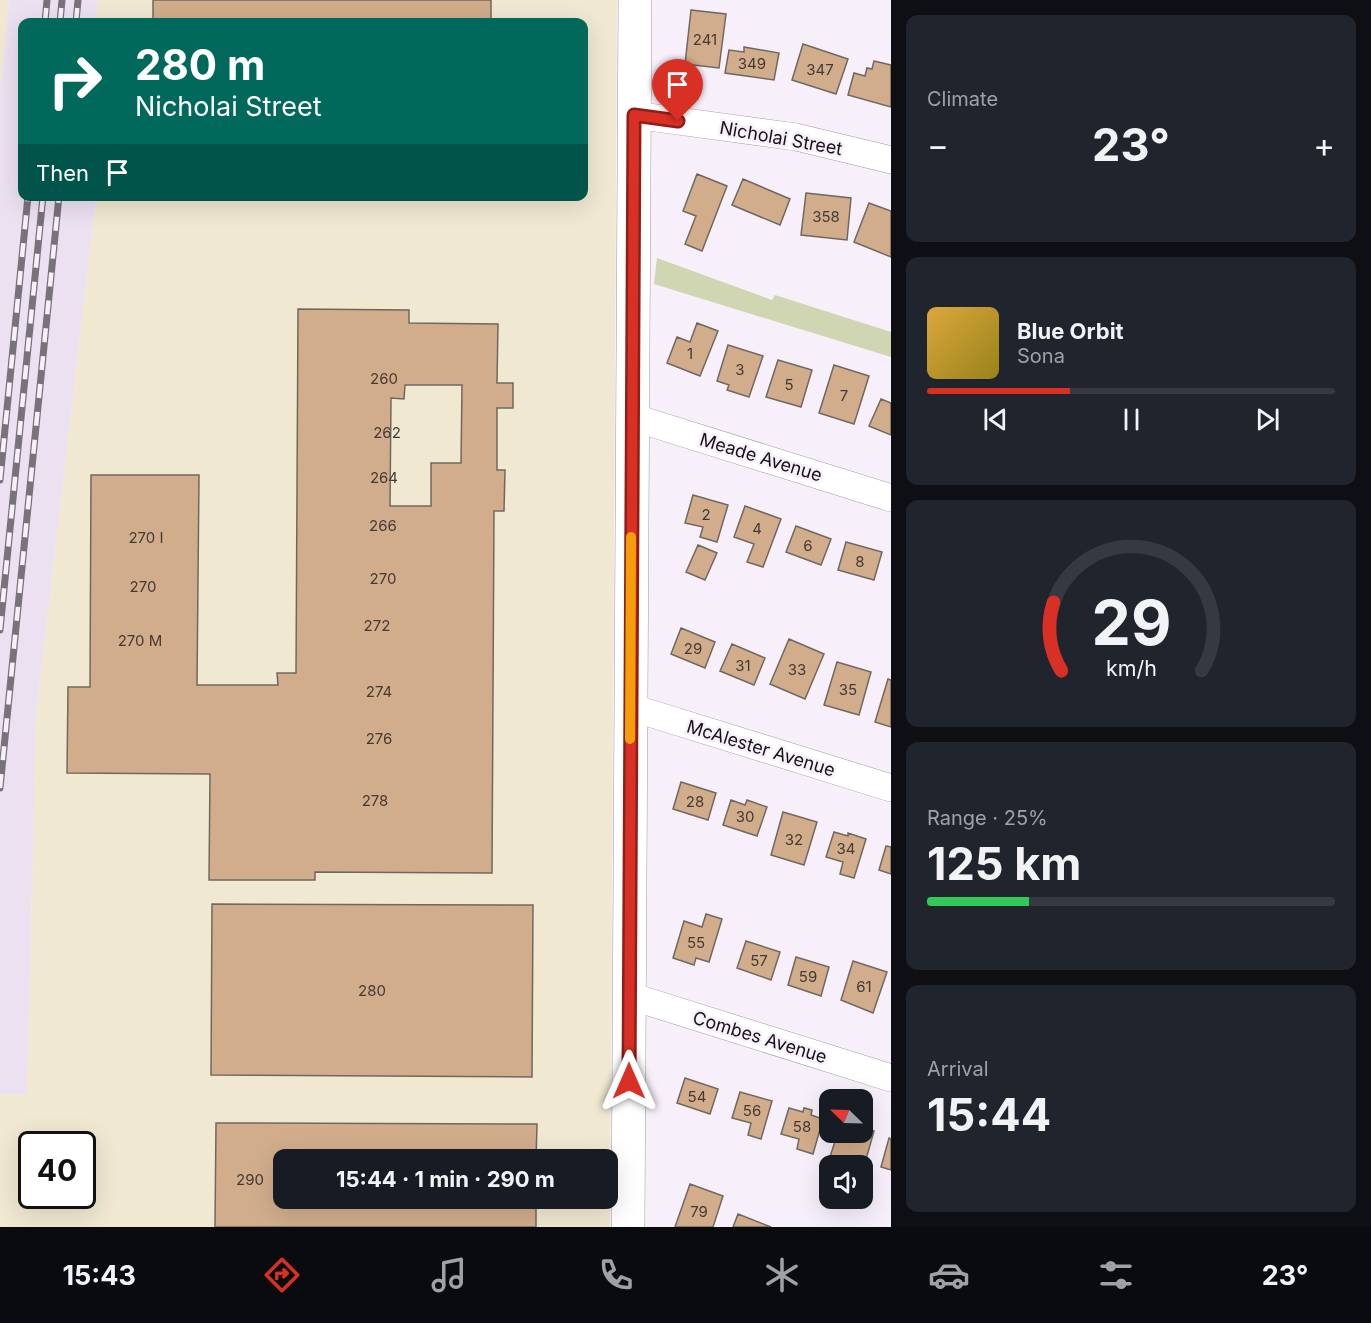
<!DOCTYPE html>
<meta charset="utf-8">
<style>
:root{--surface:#171b24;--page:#20242c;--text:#f1f3f6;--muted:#9ea1a6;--line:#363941;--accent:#d93025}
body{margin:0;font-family:Inter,sans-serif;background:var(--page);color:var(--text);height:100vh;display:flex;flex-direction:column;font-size:22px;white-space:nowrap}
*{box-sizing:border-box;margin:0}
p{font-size:20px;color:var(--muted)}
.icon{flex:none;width:33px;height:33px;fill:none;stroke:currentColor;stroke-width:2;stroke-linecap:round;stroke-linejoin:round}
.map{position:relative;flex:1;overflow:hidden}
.panel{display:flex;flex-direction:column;gap:15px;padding:15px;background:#0d0f14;width:480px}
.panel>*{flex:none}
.top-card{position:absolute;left:18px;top:18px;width:570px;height:183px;border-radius:12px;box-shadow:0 6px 24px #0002;background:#00695c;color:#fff;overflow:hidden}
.needle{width:39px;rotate:293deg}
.tools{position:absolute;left:819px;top:1089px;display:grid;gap:12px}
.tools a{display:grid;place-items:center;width:54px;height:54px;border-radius:12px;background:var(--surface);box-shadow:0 6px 24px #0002;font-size:30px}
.speed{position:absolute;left:18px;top:1131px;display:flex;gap:12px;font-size:30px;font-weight:700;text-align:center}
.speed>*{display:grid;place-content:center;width:78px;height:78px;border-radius:50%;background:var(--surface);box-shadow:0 6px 24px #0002;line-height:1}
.speed .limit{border:3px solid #111;border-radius:9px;background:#fff;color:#111}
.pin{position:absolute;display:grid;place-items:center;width:51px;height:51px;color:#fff;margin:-62px -26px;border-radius:50% 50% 50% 0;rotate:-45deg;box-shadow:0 0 6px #0007}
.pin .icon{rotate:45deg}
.me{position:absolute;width:66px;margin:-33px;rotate:0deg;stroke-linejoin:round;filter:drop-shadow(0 0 4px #0008)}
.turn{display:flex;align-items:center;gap:21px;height:126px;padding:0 18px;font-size:27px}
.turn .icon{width:78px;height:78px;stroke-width:2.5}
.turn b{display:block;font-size:42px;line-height:51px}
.then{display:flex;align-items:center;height:57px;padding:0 18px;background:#0003;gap:12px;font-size:22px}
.big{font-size:45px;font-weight:700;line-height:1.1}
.panel .widget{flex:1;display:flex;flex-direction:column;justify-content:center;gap:9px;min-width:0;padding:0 21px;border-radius:12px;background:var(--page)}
.panel .dial{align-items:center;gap:0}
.dial svg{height:156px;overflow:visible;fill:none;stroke:var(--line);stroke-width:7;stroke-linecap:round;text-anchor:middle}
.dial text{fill:var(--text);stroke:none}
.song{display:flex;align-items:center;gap:18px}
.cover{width:72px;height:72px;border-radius:9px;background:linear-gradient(135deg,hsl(40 70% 55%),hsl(50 70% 35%))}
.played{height:6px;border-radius:3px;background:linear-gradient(90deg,var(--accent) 35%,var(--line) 35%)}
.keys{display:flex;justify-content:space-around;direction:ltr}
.heat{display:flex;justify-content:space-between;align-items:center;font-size:33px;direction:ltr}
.charge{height:9px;border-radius:4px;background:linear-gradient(90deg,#34c759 25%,var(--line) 0)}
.trip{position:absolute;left:273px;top:1149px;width:345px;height:60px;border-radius:12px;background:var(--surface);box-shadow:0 6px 24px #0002;font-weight:700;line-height:60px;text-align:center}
.tabs{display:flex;height:96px;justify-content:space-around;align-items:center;background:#090b0e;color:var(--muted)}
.tabs .icon{width:42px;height:42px}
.tabs .current{color:var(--accent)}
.tabs b{font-size:27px;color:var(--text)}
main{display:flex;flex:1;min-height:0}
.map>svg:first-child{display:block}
</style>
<main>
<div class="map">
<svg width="891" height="1227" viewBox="0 0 891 1227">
<rect width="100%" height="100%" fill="#f7effa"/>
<path fill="#ece1f1" d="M9,0H98L95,22H22V196L96,197L36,716L27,1095L0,1094V90Z"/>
<path fill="#f1e8d2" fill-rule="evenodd" d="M0,0H9L0,90Z
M98,0H617L610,1227H0V1094L27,1095L36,716L96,197L584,196V22H95ZM32,1144H82V1196H32ZM284,1160H608V1198H284Z"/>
<path fill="#d1d6b2" d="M657,258L772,300L775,295L891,332V357L654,284Z"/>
<path fill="#d1ad8b" stroke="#706860" stroke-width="1.5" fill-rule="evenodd" d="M153,0H491V22H153Z
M691,10L726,14L719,68L685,64Z
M803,44L848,59L836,94L792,80Z
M744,47L779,53L774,80L725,73L729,50L744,52Z
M874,61L891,65V107L848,95L854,73L865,76L867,68L872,69Z
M697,174L727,186L702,251L685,244L696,216L683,211Z
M743,179L790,199L780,225L732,205Z
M806,193L851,198L847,240L801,235Z
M869,203L891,211V257L854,242Z
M298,309L409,310V323L498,324L497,383H513V408H497V470H505L504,511H494L492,873L315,872V880H209L210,774L67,773L68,687H90L91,475H199L197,685H278L277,673H296ZM405,385H462L461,463H431V506H390L391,398L404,399Z
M697,323L718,331L700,376L667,363L677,337L690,342Z
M728,345L763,356L749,397L727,390L729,385L717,381Z
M778,360L812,370L801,407L766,397Z
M834,365L869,376L854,424L819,413Z
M881,399L891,403V435L869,426Z
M693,495L728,505L717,542L700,537L703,527L685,523Z
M745,506L781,519L763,567L747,562L754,544L734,537Z
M796,526L831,539L821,565L786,552Z
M846,542L882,552L874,580L838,570Z
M698,545L717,553L705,580L686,572Z
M681,628L715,642L705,668L671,654Z
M789,639L824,654L805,699L770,684Z
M732,644L765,658L754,685L720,671Z
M837,662L871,672L859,715L824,705Z
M888,679L891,680V727L875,722Z
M681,782L716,793L708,820L673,809Z
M731,800L745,805L747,800L767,807L757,836L723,825Z
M783,812L817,822L804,865L771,855Z
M834,832L848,836V833L866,839L854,878L840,874L843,862L826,857Z
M886,846L891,847V874L879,870Z
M212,904L533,905L532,1077L211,1075Z
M706,914L722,919L709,962L696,958L694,965L673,958L684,921L702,927Z
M746,941L780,952L771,980L737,968Z
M796,957L829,967L821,996L788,985Z
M853,961L887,972L873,1013L841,1000Z
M685,1078L718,1089L710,1114L677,1103Z
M740,1092L772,1101L761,1139L748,1135L751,1123L732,1118Z
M789,1108L803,1112L804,1108L812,1110L811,1115L823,1119L813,1154L797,1149L799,1139L781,1134Z
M216,1123L537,1124L536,1160H284V1198H536V1227H215Z
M862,1127L874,1131L863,1170L862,1166H849L829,1160L838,1132H862Z
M889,1138L891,1139V1170L881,1167Z
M690,1184L723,1196L713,1227H675Z
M738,1214L771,1227H733Z"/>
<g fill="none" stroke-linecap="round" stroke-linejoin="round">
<g stroke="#a099a2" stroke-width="28">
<path id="street" d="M634,115L796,137L891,160
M632,417L891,498
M630,707L891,788
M630,996L891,1078"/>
</g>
<g stroke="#a099a2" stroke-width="34">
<path id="secondary" d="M628,1227L635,0"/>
</g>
<use href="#street" stroke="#fff" stroke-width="27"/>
<use href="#secondary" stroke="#fff" stroke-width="33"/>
<g stroke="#78737a" stroke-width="7">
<path id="rail" d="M45,22L47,0
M60,22L62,0
M76,22L78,0
M0,480L28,196
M0,630L43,196
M0,788L59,196"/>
</g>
<use href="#rail" stroke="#f7effa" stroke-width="4.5" stroke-dasharray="14" stroke-linecap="butt"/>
</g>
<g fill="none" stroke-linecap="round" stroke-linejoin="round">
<g stroke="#8d1f18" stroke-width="15">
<path id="route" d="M629,1081L634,115L678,121"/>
</g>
<use href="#route" stroke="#d93025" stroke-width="10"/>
<path stroke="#f59e0b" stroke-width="10" d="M630,739L631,537"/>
</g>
<g text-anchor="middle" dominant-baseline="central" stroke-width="5" stroke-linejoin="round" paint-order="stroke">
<g font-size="15" fill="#443933">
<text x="705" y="39">241</text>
<text x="752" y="63">349</text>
<text x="820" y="69">347</text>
<text x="826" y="216">358</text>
<text x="690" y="353">1</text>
<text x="740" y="369">3</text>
<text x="384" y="378">260</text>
<text x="789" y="384">5</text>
<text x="844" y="395">7</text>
<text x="387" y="432">262</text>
<text x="384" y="477">264</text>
<text x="706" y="514">2</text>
<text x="383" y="525">266</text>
<text x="757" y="528">4</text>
<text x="146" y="537">270 I</text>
<text x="808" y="545">6</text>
<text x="860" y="561">8</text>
<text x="383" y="578">270</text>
<text x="143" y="586">270</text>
<text x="377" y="625">272</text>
<text x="140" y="640">270 M</text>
<text x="693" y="648">29</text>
<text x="743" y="665">31</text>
<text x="797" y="669">33</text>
<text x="848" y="689">35</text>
<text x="379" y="691">274</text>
<text x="379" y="738">276</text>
<text x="375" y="800">278</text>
<text x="695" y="801">28</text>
<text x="745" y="816">30</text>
<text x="794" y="839">32</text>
<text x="846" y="848">34</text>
<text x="696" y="942">55</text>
<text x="759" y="960">57</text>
<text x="808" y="976">59</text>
<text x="864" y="986">61</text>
<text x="372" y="990">280</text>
<text x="697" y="1096">54</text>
<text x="752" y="1110">56</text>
<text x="802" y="1126">58</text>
<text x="250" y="1179">290</text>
<text x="699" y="1211">79</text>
</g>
<g font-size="18" fill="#151216" stroke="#f7effa">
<text transform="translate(781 138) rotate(10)">Nicholai Street</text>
<text transform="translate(761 457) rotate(17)">Meade Avenue</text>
<text transform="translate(761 748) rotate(17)">McAlester Avenue</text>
<text transform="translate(760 1037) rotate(17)">Combes Avenue</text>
</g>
</g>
</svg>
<div class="tools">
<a><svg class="needle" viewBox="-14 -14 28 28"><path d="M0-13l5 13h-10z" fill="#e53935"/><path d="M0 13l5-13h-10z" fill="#9ea1a6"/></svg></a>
<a><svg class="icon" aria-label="sound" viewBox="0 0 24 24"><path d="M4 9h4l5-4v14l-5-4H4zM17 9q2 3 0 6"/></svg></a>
</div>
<div class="speed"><div class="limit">40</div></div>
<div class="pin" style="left:678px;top:121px;background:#d93025"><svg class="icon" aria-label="arrive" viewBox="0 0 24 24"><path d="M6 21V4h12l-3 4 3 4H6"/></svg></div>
<svg class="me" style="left:629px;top:1081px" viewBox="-20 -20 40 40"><path d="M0-17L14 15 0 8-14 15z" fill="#d93025" stroke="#fff" stroke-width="4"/></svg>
<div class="trip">15:44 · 1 min · 290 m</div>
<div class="top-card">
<div class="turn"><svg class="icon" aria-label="right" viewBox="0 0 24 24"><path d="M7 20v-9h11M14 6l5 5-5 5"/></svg><div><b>280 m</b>Nicholai Street</div></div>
<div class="then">Then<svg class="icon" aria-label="arrive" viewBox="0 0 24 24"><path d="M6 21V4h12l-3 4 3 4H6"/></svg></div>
</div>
</div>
<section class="panel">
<div class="widget"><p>Climate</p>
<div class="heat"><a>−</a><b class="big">23°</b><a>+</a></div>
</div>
<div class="widget">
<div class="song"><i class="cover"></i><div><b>Blue Orbit</b><p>Sona</p></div></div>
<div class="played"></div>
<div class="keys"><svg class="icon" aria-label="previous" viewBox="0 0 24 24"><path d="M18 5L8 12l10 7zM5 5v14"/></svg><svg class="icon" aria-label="pause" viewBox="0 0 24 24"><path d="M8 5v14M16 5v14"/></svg><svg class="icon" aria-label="next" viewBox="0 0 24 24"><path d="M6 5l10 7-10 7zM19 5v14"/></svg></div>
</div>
<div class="widget dial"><svg viewBox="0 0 100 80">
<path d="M14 69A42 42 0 1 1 86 69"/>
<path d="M14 69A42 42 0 0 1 10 34" stroke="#d93025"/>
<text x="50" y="56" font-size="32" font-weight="700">29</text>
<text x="50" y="72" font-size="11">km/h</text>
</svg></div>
<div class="widget"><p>Range · 25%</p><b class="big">125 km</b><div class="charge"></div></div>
<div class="widget"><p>Arrival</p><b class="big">15:44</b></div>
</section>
</main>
<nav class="tabs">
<b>15:43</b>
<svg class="icon current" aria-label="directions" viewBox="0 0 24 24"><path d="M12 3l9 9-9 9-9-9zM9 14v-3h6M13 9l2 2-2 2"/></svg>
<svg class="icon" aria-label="music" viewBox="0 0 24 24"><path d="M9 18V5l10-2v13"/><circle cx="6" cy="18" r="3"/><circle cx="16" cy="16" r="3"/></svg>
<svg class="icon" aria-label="phone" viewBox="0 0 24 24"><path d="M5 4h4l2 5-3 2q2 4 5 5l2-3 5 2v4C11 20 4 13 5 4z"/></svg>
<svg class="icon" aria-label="climate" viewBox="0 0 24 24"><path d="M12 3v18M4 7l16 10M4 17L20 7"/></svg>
<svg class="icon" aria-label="car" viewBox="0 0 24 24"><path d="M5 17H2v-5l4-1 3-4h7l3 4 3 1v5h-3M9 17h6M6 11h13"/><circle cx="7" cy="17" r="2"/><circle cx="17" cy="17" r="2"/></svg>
<svg class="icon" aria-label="filters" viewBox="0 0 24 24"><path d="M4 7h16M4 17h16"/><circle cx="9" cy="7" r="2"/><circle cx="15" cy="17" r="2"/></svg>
<b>23°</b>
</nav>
